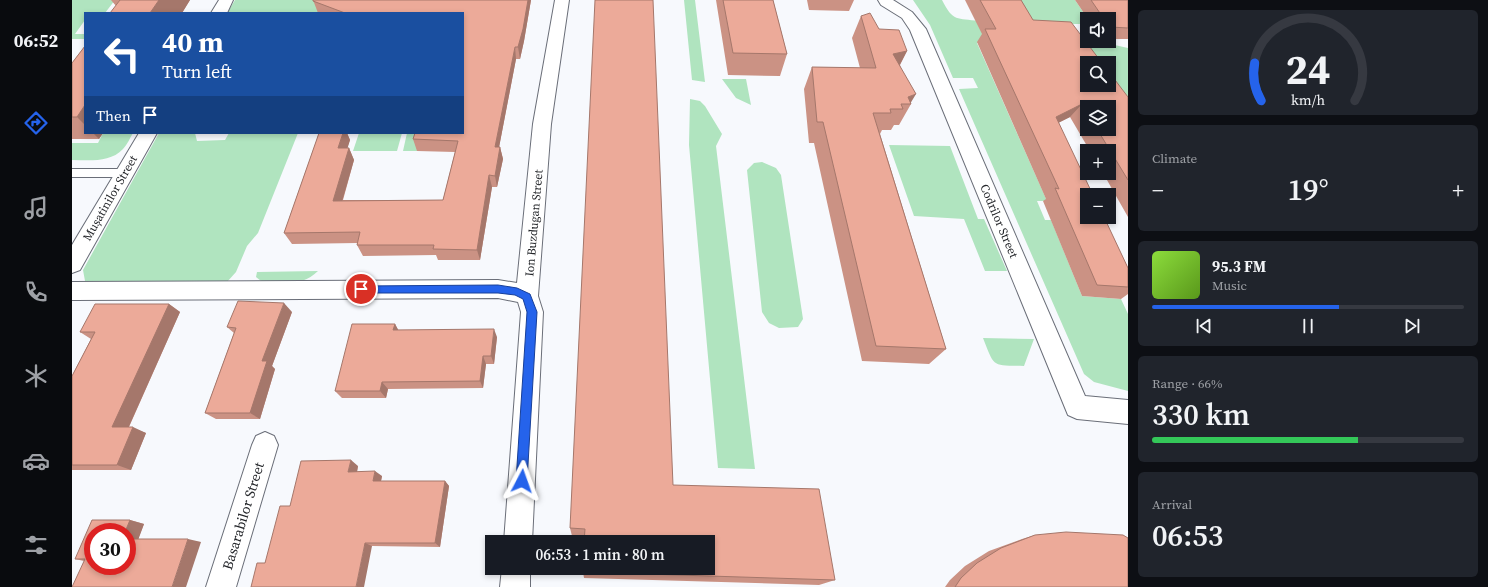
<!DOCTYPE html>
<meta charset="utf-8">
<style>
:root{--surface:#171b24;--page:#20242c;--text:#f1f3f6;--muted:#9ea1a6;--line:#363941;--accent:#2563eb}
body{margin:0;font-family:"Source Serif 4",serif;background:var(--page);color:var(--text);height:100vh;display:flex;flex-direction:column;font-size:15px;white-space:nowrap}
*{box-sizing:border-box;margin:0}
p{font-size:13px;color:var(--muted)}
.icon{flex:none;width:22px;height:22px;fill:none;stroke:currentColor;stroke-width:2;stroke-linecap:round;stroke-linejoin:round}
.map{position:relative;flex:1;overflow:hidden}
.panel{display:flex;flex-direction:column;gap:10px;padding:10px;background:#0d0f14;width:360px}
.panel>*{flex:none}
.guide{position:absolute;left:12px;top:12px;width:380px;height:122px;border-radius:0px;box-shadow:0 2px 6px #0003;background:#1a4fa0;color:#fff;overflow:hidden}
.controls{position:absolute;left:1008px;top:12px;display:grid;gap:8px}
.controls a{display:grid;place-items:center;width:36px;height:36px;border-radius:0px;background:var(--surface);box-shadow:0 2px 6px #0003;font-size:20px}
.speed{position:absolute;left:12px;top:523px;display:flex;gap:8px;font-size:20px;font-weight:700;text-align:center}
.speed>*{display:grid;place-content:center;width:52px;height:52px;border-radius:50%;background:var(--surface);box-shadow:0 2px 6px #0003;line-height:1}
.speed .limit{border:6px solid #d22;background:#fff;color:#111}
.pin{position:absolute;display:grid;place-items:center;width:34px;height:34px;color:#fff;margin:-17px;border:2px solid #fff;border-radius:50%;box-shadow:0 1px 4px #0007}
.me{position:absolute;width:44px;margin:-22px;rotate:4deg;stroke-linejoin:round;filter:drop-shadow(0 0 3px #0008)}
.turn{display:flex;align-items:center;gap:14px;height:84px;padding:0 12px;font-size:18px}
.turn .icon{width:52px;height:52px;stroke-width:2.5}
.turn b{display:block;font-size:28px;line-height:34px}
.then{display:flex;align-items:center;height:38px;padding:0 12px;background:#0003;gap:8px;font-size:15px}
.big{font-size:30px;font-weight:600;line-height:1.1}
.panel .widget{flex:1;display:flex;flex-direction:column;justify-content:center;gap:6px;min-width:0;padding:0 14px;border-radius:6px;background:var(--page)}
.panel .dial{align-items:center;gap:0}
.dial svg{height:104px;overflow:visible;fill:none;stroke:var(--line);stroke-width:7;stroke-linecap:round;text-anchor:middle}
.dial text{fill:var(--text);stroke:none}
.song{display:flex;align-items:center;gap:12px}
.cover{width:48px;height:48px;border-radius:6px;background:linear-gradient(135deg,hsl(90 70% 55%),hsl(90 70% 35%))}
.played{height:4px;border-radius:2px;background:linear-gradient(90deg,var(--accent) 60%,var(--line) 60%)}
.keys{display:flex;justify-content:space-around;direction:ltr}
.heat{display:flex;justify-content:space-between;align-items:center;font-size:22px;direction:ltr}
.charge{height:6px;border-radius:3px;background:linear-gradient(90deg,#34c759 66%,var(--line) 0)}
.trip{position:absolute;left:413px;top:535px;width:230px;height:40px;border-radius:0px;background:var(--surface);box-shadow:0 2px 6px #0003;font-weight:600;line-height:40px;text-align:center}
main{display:flex;flex:1;min-height:0}
.dock{display:flex;flex-direction:column;width:72px;justify-content:space-around;align-items:center;background:#090b0e;color:var(--muted)}
.dock .icon{width:28px;height:28px}
.dock .current{color:var(--accent)}
.dock b{font-size:18px;color:var(--text)}
.map>svg:first-child{display:block}
</style>
<main>
<nav class="dock">
<b>06:52</b>
<svg class="icon current" aria-label="directions" viewBox="0 0 24 24"><path d="M12 3l9 9-9 9-9-9zM9 14v-3h6M13 9l2 2-2 2"/></svg>
<svg class="icon" aria-label="music" viewBox="0 0 24 24"><path d="M9 18V5l10-2v13"/><circle cx="6" cy="18" r="3"/><circle cx="16" cy="16" r="3"/></svg>
<svg class="icon" aria-label="phone" viewBox="0 0 24 24"><path d="M5 4h4l2 5-3 2q2 4 5 5l2-3 5 2v4C11 20 4 13 5 4z"/></svg>
<svg class="icon" aria-label="climate" viewBox="0 0 24 24"><path d="M12 3v18M4 7l16 10M4 17L20 7"/></svg>
<svg class="icon" aria-label="car" viewBox="0 0 24 24"><path d="M5 17H2v-5l4-1 3-4h7l3 4 3 1v5h-3M9 17h6M6 11h13"/><circle cx="7" cy="17" r="2"/><circle cx="17" cy="17" r="2"/></svg>
<svg class="icon" aria-label="filters" viewBox="0 0 24 24"><path d="M4 7h16M4 17h16"/><circle cx="9" cy="7" r="2"/><circle cx="15" cy="17" r="2"/></svg>
</nav>
<div class="map">
<svg width="1056" height="587" viewBox="0 0 1056 587">
<rect width="100%" height="100%" fill="#f7f9fd"/>
<path fill="#b0e4bf" d="M0,0H43L33,13H13V20L3,34H13V39H0Z
M163,0H275L248,13H155Z
M612,0H623L633,82L620,80Z
M841,0H870C881,22 885,18 907,21L918,43H905L975,201H965L973,220H979L1010,296L1049,299L1056,314V391L1022,382L1012,374L887,89L906,88L901,78H881L858,25Z
M946,0H1003L1016,19H1015V24H988L1005,43L1038,44L1056,48V102L1037,85V63H1015L962,22Z
M650,79H674L679,105L664,98Z
M618,99L628,101L633,106L650,134L644,146L683,469L646,468L617,145Z
M31,133H61C58,138 55,145 51,149C38,163 17,160 0,160V143H26Z
M87,133H123L125,141L153,140L157,133H226L186,233L175,246L164,272L155,282L17,284L13,281L11,270Z
M287,133H330L325,151H281Z
M335,133H380L350,135L345,151H331Z
M817,145L878,146L906,219H912L935,271H913L892,219L842,216Z
M690,162L704,168L709,175L731,319L726,327L707,328L697,323L690,312L675,170L682,163Z
M246,271C228,288 211,282 189,281L184,277L185,272Z
M911,338L962,339L952,366C919,365 923,368 911,338Z"/>
<g fill="none" stroke-linecap="round" stroke-linejoin="round">
<g stroke="#6a6e78" stroke-width="2">
<path id="service" d="M0,169H53L57,170L58,173L57,176L53,177H0Z"/>
</g>
<g stroke="#6a6e78" stroke-width="2">
<path id="minor" d="M147,0H161L155,13H139Z
M483,0H497L479,124L466,296L471,312L460,542H432L449,312L446,302L426,298L0,300V282L426,280L445,283L461,124Z
M806,0H821L840,12L854,29L1013,396L1056,400V424L1005,419L996,415L838,30L830,18L809,5Z
M67,133H85L8,270L0,273V245Z
M193,432L202,436L206,445L164,587H134L180,445L184,436Z
M430,568H458V587H428Z"/>
</g>
<use href="#service" fill="#fff" fill-rule="evenodd"/>
<use href="#minor" fill="#fff" fill-rule="evenodd"/>
</g>
<path fill="#cb9284" fill-rule="evenodd" d="M39,0H118L110,13H38L44,6Z
M241,0H459L452,41L448,59H444L427,147H428L431,159L425,187H420L408,260H366L364,255L291,256L285,245V243L220,244L212,233L247,133H275L278,140L275,148H277L282,160L271,200H371L383,152L345,151L341,139L391,13H246Z
M644,0H701L715,54L708,76L656,75Z
M735,0H782L777,11L737,10Z
M893,0H949L961,20L1056,97V217L1031,173H1037V151H1018L998,117L986,123L1056,268V294L1049,299L1010,296L971,201L974,199L905,42L910,34ZM1015,107L1037,129H1015Z
M1003,0H1056V39H1037V19H1016Z
M789,16L807,29L835,51L828,65L839,104L827,125H822L819,130H810L808,134L874,349L857,364L790,361L742,143H737L732,89L740,67L788,68L780,38Z
M13,46V133H31L27,139H0V63Z
M97,304L108,312L57,427L74,433L59,470H0V376L19,339L8,332Z
M220,312L200,366L203,369L188,419H144L133,413L162,333L155,327Z
M323,324L326,330L425,337L422,364H414L411,388L316,389L314,398H270L263,391Z
M286,466L285,472L310,476L309,481H373L377,486L368,547L300,546L193,563L218,506Z
M601,485L763,580L747,585L512,578L511,572L513,537L500,536L498,528Z
M58,520L72,524L66,539L129,542L12,561L3,559Z
M963,535L1056,587H873L878,580L893,566L917,551L950,539Z"/>
<path fill="#a5776b" d="M87,0H118L110,13H78Z
M456,0H459L452,41L448,59L446,47Z
M443,47L444,59L425,158L423,147Z
M835,51L824,72L821,54Z
M844,94L838,104L836,97Z
M1010,104L998,117L972,130L984,117Z
M13,105V125L5,117Z
M21,133H31L27,139Z
M271,133H275L278,140L272,160L266,148Z
M428,147L431,159L425,187L423,176Z
M277,148L282,160L267,212L261,201Z
M417,175L420,187L408,260L405,250Z
M212,303L220,312L200,366L203,369L188,419L178,413L190,361Z
M97,304L108,312L54,433L40,427Z
M323,324L328,333L321,330Z
M422,329L425,337L422,364L419,356Z
M411,356L414,364L411,388L408,381Z
M310,382L316,389L314,398L308,391Z
M61,427L74,433L59,470L45,465Z
M279,460L286,466L284,477L276,472Z
M303,471L310,476L308,486L301,481Z
M373,481L377,486L368,547L363,543Z
M58,520L72,524L65,543L55,540V532H53Z
M116,539L129,542L114,587H100Z
M293,543L300,546L292,587H284Z"/>
<path fill="#ecaa99" stroke="#a5776b" d="M48,0H87L78,13H38Z
M241,0H456L451,29L446,47H443L423,147H428L423,176L417,175L405,250L361,249L362,245H285L288,232L212,233L247,133H271L266,148H277L261,201L371,200L386,141L341,139L343,133H391V13H273L241,1Z
M523,0H581L601,485L747,489L763,580L511,572V568H636V542H512L513,529L498,528Z
M651,0H701L715,54L661,53Z
M908,0H949L961,20L999,22L1030,63H1015V85H1037V72L1056,97V180L1025,129H1037V107H1015V112L1010,104L984,117L1021,195H1015V217H1032L1056,268V287L1025,285L983,188L987,189L913,29H924Z
M1019,0H1056V28L1038,27L1037,25V19H1032Z
M798,13L807,29L827,30L835,51L821,54L844,94L836,97L839,104H829L831,109H818L819,113H801L874,349L804,346L751,122H745L740,67L804,68L789,16Z
M13,46V105L5,117H0V63Z
M166,301L212,303L190,361H195L178,413H133L164,328L155,327Z
M23,304H97L40,427H61L45,465H0V376L23,332H8Z
M280,324H323L321,330L422,329L419,356H411L408,381L310,382L308,391H263Z
M279,460L276,472L303,471L301,481H373L363,543H293L284,587H179L185,563H193L208,506H218L229,461Z
M20,520H58L53,532H21V566H55V539H116L100,587H0L13,559H3Z
M994,532L1051,535L1056,538V587H883L889,578L905,563L929,548L963,535Z"/>
<path fill="#2563eb" stroke="#184099" d="M426,285L445,288L458,294L465,312L455,481L453,484L450,486L446,484L444,481L455,312L451,299L443,295L426,293H289L286,292L284,289L286,287L289,286Z"/>
<g text-anchor="middle" dominant-baseline="central" stroke-width="4" stroke-linejoin="round" paint-order="stroke">
<g font-size="12" fill="#25272b" stroke="#fff">
<text transform="translate(38 198) rotate(-60)">Mușatinilor Street</text>
<text transform="translate(927 221) rotate(67)">Codrilor Street</text>
<text transform="translate(462 223) rotate(-85)">Ion Buzdugan Street</text>
</g>
<g font-size="14" fill="#25272b" stroke="#fff">
<text transform="translate(171 516) rotate(-73)">Basarabilor Street</text>
</g>
</g>
</svg>
<div class="controls">
<a><svg class="icon" aria-label="sound" viewBox="0 0 24 24"><path d="M4 9h4l5-4v14l-5-4H4zM17 9q2 3 0 6"/></svg></a>
<a><svg class="icon" aria-label="search" viewBox="0 0 24 24"><circle cx="10" cy="10" r="6"/><path d="M15 15l6 6"/></svg></a>
<a><svg class="icon" aria-label="layers" viewBox="0 0 24 24"><path d="M12 4l9 5-9 5-9-5zM3 14l9 5 9-5"/></svg></a>
<a>+</a>
<a>−</a>
</div>
<div class="speed"><div class="limit">30</div></div>
<div class="pin" style="left:289px;top:289px;background:#d93025"><svg class="icon" aria-label="arrive" viewBox="0 0 24 24"><path d="M6 21V4h12l-3 4 3 4H6"/></svg></div>
<svg class="me" style="left:450px;top:481px" viewBox="-20 -20 40 40"><path d="M0-17L14 15 0 8-14 15z" fill="#2563eb" stroke="#fff" stroke-width="4"/></svg>
<div class="trip">06:53 · 1 min · 80 m</div>
<div class="guide">
<div class="turn"><svg class="icon" aria-label="left" viewBox="0 0 24 24"><path d="M17 20v-9H6M10 6l-5 5 5 5"/></svg><div><b>40 m</b>Turn left</div></div>
<div class="then">Then<svg class="icon" aria-label="arrive" viewBox="0 0 24 24"><path d="M6 21V4h12l-3 4 3 4H6"/></svg></div>
</div>
</div>
<section class="panel">
<div class="widget dial"><svg viewBox="0 0 100 80">
<path d="M14 69A42 42 0 1 1 86 69"/>
<path d="M14 69A42 42 0 0 1 9 40" stroke="#2563eb"/>
<text x="50" y="56" font-size="32" font-weight="700">24</text>
<text x="50" y="72" font-size="11">km/h</text>
</svg></div>
<div class="widget"><p>Climate</p>
<div class="heat"><a>−</a><b class="big">19°</b><a>+</a></div>
</div>
<div class="widget">
<div class="song"><i class="cover"></i><div><b>95.3 FM</b><p>Music</p></div></div>
<div class="played"></div>
<div class="keys"><svg class="icon" aria-label="previous" viewBox="0 0 24 24"><path d="M18 5L8 12l10 7zM5 5v14"/></svg><svg class="icon" aria-label="pause" viewBox="0 0 24 24"><path d="M8 5v14M16 5v14"/></svg><svg class="icon" aria-label="next" viewBox="0 0 24 24"><path d="M6 5l10 7-10 7zM19 5v14"/></svg></div>
</div>
<div class="widget"><p>Range · 66%</p><b class="big">330 km</b><div class="charge"></div></div>
<div class="widget"><p>Arrival</p><b class="big">06:53</b></div>
</section>
</main>
